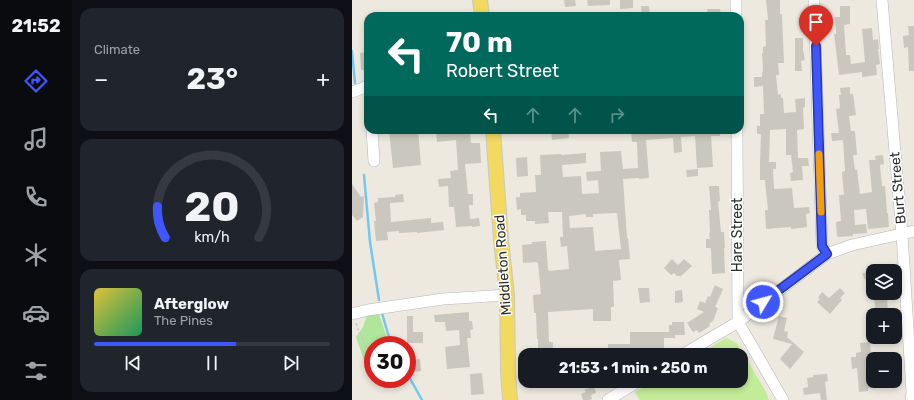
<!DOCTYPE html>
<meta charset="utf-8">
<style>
:root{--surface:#171b24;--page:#20242c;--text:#f1f3f6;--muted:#9ea1a6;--line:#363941;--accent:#3f56fb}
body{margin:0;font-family:Rubik,sans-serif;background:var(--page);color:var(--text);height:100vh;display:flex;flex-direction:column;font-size:15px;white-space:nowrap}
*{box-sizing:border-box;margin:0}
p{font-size:13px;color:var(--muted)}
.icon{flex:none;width:22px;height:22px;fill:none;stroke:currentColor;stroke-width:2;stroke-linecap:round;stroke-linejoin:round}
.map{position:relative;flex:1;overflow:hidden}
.details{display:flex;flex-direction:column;gap:8px;padding:8px;background:#0d0f14;width:280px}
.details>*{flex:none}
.banner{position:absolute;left:12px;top:12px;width:380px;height:122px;border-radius:12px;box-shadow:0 2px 6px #0003;background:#00695c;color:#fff;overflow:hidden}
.fabs{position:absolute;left:514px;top:264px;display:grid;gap:8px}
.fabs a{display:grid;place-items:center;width:36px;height:36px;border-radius:8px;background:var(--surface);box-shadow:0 2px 6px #0003;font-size:20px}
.speed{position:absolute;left:12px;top:336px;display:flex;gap:8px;font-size:20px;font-weight:700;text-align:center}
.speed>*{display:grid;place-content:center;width:52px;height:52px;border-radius:50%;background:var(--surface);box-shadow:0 2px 6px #0003;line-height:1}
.speed .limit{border:6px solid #d22;background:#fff;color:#111}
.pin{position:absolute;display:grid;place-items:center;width:34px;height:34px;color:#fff;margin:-41px -17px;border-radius:50% 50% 50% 0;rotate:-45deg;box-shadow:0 0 4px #0007}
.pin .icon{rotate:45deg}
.me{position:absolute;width:44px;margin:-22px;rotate:53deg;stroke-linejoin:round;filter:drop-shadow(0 0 3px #0008)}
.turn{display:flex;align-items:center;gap:14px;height:84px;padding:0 16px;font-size:18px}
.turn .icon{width:52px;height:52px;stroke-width:2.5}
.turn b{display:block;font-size:28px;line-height:34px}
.lanes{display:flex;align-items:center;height:38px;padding:0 16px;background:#0003;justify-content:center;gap:20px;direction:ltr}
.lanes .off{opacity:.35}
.big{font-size:30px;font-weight:700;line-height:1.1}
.details .tile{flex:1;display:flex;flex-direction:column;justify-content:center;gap:6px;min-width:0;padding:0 14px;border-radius:12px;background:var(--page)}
.details .dial{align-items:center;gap:0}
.dial svg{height:104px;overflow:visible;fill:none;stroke:var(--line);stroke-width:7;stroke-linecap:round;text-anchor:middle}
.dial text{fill:var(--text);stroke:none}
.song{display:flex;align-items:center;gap:12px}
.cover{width:48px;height:48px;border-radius:6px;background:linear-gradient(135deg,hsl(50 70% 55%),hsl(150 70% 35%))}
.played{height:4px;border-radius:2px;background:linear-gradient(90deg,var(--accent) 60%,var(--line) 60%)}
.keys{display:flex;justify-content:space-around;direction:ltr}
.heat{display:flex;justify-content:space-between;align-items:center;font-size:22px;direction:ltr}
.trip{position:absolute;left:166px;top:348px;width:230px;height:40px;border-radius:12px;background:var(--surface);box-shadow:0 2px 6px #0003;font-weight:700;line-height:40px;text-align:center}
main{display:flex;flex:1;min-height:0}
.tabs{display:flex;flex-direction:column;width:72px;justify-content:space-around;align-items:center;background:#090b0e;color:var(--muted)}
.tabs .icon{width:28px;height:28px}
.tabs .on{color:var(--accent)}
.tabs b{font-size:18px;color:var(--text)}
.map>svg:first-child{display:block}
</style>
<main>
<nav class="tabs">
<b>21:52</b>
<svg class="icon on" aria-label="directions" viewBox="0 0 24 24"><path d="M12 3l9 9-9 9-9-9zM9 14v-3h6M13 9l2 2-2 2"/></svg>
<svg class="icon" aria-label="music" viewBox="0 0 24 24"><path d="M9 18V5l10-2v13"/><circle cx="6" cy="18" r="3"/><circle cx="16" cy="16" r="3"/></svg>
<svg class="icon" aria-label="phone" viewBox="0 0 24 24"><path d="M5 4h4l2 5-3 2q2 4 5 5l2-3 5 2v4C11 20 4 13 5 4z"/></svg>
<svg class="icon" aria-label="climate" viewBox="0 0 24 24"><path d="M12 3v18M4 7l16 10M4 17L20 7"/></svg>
<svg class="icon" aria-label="car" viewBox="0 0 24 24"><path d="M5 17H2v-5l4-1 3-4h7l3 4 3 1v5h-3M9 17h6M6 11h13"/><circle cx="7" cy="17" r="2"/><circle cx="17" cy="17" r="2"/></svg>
<svg class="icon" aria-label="filters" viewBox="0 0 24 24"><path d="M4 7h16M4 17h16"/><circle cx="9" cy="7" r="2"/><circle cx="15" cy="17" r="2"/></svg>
</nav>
<section class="details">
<div class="tile"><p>Climate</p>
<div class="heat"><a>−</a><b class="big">23°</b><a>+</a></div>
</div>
<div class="tile dial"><svg viewBox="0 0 100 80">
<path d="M14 69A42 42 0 1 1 86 69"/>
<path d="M14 69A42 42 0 0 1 8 45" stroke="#3f56fb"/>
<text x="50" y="56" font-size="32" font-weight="700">20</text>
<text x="50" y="72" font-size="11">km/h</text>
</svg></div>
<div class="tile">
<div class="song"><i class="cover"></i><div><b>Afterglow</b><p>The Pines</p></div></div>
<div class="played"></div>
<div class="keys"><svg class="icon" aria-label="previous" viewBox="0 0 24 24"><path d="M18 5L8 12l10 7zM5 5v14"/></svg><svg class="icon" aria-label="pause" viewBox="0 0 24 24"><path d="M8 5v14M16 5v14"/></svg><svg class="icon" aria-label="next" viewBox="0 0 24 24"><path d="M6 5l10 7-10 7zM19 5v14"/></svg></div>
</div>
</section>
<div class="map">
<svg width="562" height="400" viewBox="0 0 562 400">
<rect width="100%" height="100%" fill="#eee9df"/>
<path fill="#b0e59c" d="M26,311L34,335L39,345H24L20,342L19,346L21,351V365L19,367L13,363L4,337L11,327L16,312Z"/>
<path fill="#c3ec98" d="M374,338L385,343L414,392L417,400H288L283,392L302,381H389V355H346Z"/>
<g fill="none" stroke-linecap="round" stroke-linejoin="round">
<path stroke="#73c7f0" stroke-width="2.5" d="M0,51L3,83
M12,175L18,242L27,300
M30,313L36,334L41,345
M55,373L70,400"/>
</g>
<path fill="#cac7be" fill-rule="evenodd" d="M212,0H223L224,6L213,7Z
M235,0H258V5L236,6Z
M268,0H281V8L268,9Z
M414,0H428V14H430L432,63H426L427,75H424L426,95L429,94V98H431L432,113L444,112L443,99L453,98V107L451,108L452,129L445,130L446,158H456L457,166H450L451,180L439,181L438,173L441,172L439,155H434V129L418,130L417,162H424V169H421L422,189L440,188L442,208L457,207L458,213L454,214L455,227L439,229V227L414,229L413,210H416L413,180H408V164L409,134H405V126H408V114H412L411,86L402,87V77H410V72L411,71L410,53H411V47L414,46L413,20H416Z
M289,6H297L298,16H290Z
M488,6H498V24L492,25L494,55H498L499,64L513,62L510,29L520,28L521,40L526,39L527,49H526L528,64L524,65L525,75L510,77V72L487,75L482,34H484L483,17H488Z
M355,9H368L369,16H356Z
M556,26H562V71H557L556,47L552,48L551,36L557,35Z
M443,38H451V50L453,60L449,61L450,71H443Z
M16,52V70H9L8,53Z
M498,87V94H501L504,115L497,116L499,131H503L505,155H501L503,170H505L508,194L520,192L517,160H524L523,156L531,155L532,164L528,165L530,186H533L535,213H536L537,227L516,229L514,209L502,210L503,225L514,224L515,233L501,234V236L485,237L484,222L489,221L487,195H492L490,172L493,171L491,140L480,141L479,133H487L484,109L488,108L487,95H489L488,88Z
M37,130H66L69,165L41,168Z
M84,130H118L119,143H128L129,163L113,164L116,194H121V205H117L118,219L127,218L128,226L120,227V226L104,227L102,207H97L96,186L87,187L86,179L99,178L98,171L106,170L104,140L85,142Z
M199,130H216L217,138L200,140Z
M279,130H368V136H359L361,167L345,168L343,136L329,137L330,152L322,153L321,138L294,140L297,178L287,179V178L271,179L275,238H276L278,259L267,260L269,280L261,281L262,307H259V321H241V309L196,312L197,342H201V355H186V339H185L184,313H182L181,295L189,294L186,263H185V262L171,263L170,245L180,244V242L194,241L196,270H197V271L217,269L215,246L209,247L208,237H211L210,212H196L197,223L183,224V221H174V215H169V209L165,210L164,197H168V193L184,192L183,175H189L188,155L209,154V155L234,153V163L210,165L211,177L229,176L230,194L247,193L246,180L235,181L234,172L249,171L248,152L269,151L271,169L286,168L285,142H280ZM265,213L269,249L243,251L241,227L218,228L217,216L234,214V217H241V214Z
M175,157L176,176L165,177L164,158Z
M346,169V176L335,177L334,170Z
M0,184L9,197L12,196L11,217L5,221L0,215Z
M357,186H367L368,201L366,202L369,232H372L373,248H372L373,273L360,274L359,249L358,248H354V239H358L357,233H358L357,210H359Z
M51,194L52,202L38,203L39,222L79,218V223L91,222L92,230L65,233V232L47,233V231L35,232L36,240L24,241L22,221H24L22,203L26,202V198L43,197V195Z
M320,259L326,265L332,259L340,266L329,276H325L322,273L319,275L312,268Z
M521,269V282L516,285L510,274Z
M363,285L371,289L363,307L366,308L361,321L357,324L358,326L347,333L345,330L341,332L335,323L352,312L345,309L348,301L353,303L356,296L358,297Z
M286,288H297L298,302L288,303Z
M488,288L493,293L488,298L490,300L478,314L465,302L468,299L466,298L470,292L477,298Z
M330,290L331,302L323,303V291Z
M535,297L536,315H524L522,298Z
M117,312V321H120L121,329L118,330L119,338H115L118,367L95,369L93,347L108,345L107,330L94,331L93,322H83L82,315Z
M55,316H61V332H71V343H55Z
M427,316L435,318L432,331L436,332L435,337L452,352L438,369L428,359L440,344L421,339Z
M320,322H332L333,335H323V338H312V355H256V344H278V332H317V325H320Z
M518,342L521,381H545V387L529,388V387L516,388V391L507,392L505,368L500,369L499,357H504V353L509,352L508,343Z
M68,359L69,371L56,373L55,360Z
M130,373L132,394L119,395L118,374Z
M475,374L476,381L473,382L475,400H469L468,393L452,395L451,388L456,387L455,378L461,377V375Z
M242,386L244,393L239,395L240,399L236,400H231L229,394L234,392L232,390Z"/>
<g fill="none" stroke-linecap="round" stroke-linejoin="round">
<g stroke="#b3b5c0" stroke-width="12">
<path id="minor" d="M384,0V16
M462,0L470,246L475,254
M530,0L550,234L560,392L559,400
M0,92L16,86
M20,130L22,161
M385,130L386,322L431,400
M0,314L16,310L91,299L155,295
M330,355L386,322L475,254L500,245L562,231
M256,400L287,381"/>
</g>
<g stroke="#c8c8c8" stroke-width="16">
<path id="major" d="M128,0L130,16
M141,130L149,240L155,295L156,371L158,400"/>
</g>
<path stroke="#c8c8c8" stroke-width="1.5" stroke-dasharray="3 2" stroke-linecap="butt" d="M4,323L6,329L14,347"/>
<use href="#minor" stroke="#fff" stroke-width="11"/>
<use href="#major" stroke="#f2da61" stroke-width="14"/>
</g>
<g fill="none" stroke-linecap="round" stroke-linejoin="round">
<g stroke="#2938a3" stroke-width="10">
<path id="route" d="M411,302L475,254L470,246L464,46"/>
</g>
<use href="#route" stroke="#3f56fb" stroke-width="7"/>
<path stroke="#f59e0b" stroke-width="7" d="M467,154L469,212"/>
</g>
<g text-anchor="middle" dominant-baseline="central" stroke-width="3" stroke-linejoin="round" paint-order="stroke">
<g font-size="14" fill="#2d2d2d" stroke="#fff">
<text transform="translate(546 188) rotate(-95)">Burt Street</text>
<text transform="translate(385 235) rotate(-90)">Hare Street</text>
<text transform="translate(151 265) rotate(-94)">Middleton Road</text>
</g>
</g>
</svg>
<div class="fabs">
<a><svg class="icon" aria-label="layers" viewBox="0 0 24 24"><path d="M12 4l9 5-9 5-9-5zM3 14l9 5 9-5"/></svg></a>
<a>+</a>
<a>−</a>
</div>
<div class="speed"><div class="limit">30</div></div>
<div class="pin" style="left:464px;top:46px;background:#d93025"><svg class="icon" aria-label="arrive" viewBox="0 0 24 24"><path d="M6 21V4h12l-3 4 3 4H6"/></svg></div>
<svg class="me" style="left:411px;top:302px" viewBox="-20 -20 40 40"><circle r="17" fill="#3f56fb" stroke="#fff" stroke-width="3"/><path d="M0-11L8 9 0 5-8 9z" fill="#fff"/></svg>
<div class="trip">21:53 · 1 min · 250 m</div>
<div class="banner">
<div class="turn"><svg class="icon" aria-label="left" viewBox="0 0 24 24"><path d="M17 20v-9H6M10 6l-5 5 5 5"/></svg><div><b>70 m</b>Robert Street</div></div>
<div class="lanes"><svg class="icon" aria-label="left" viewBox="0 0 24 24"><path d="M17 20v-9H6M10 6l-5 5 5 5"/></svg><svg class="icon off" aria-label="ahead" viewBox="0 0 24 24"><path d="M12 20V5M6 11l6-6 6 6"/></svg><svg class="icon off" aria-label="ahead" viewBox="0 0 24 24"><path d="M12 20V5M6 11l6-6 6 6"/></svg><svg class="icon off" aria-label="right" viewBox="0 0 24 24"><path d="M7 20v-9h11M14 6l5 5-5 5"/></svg></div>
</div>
</div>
</main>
